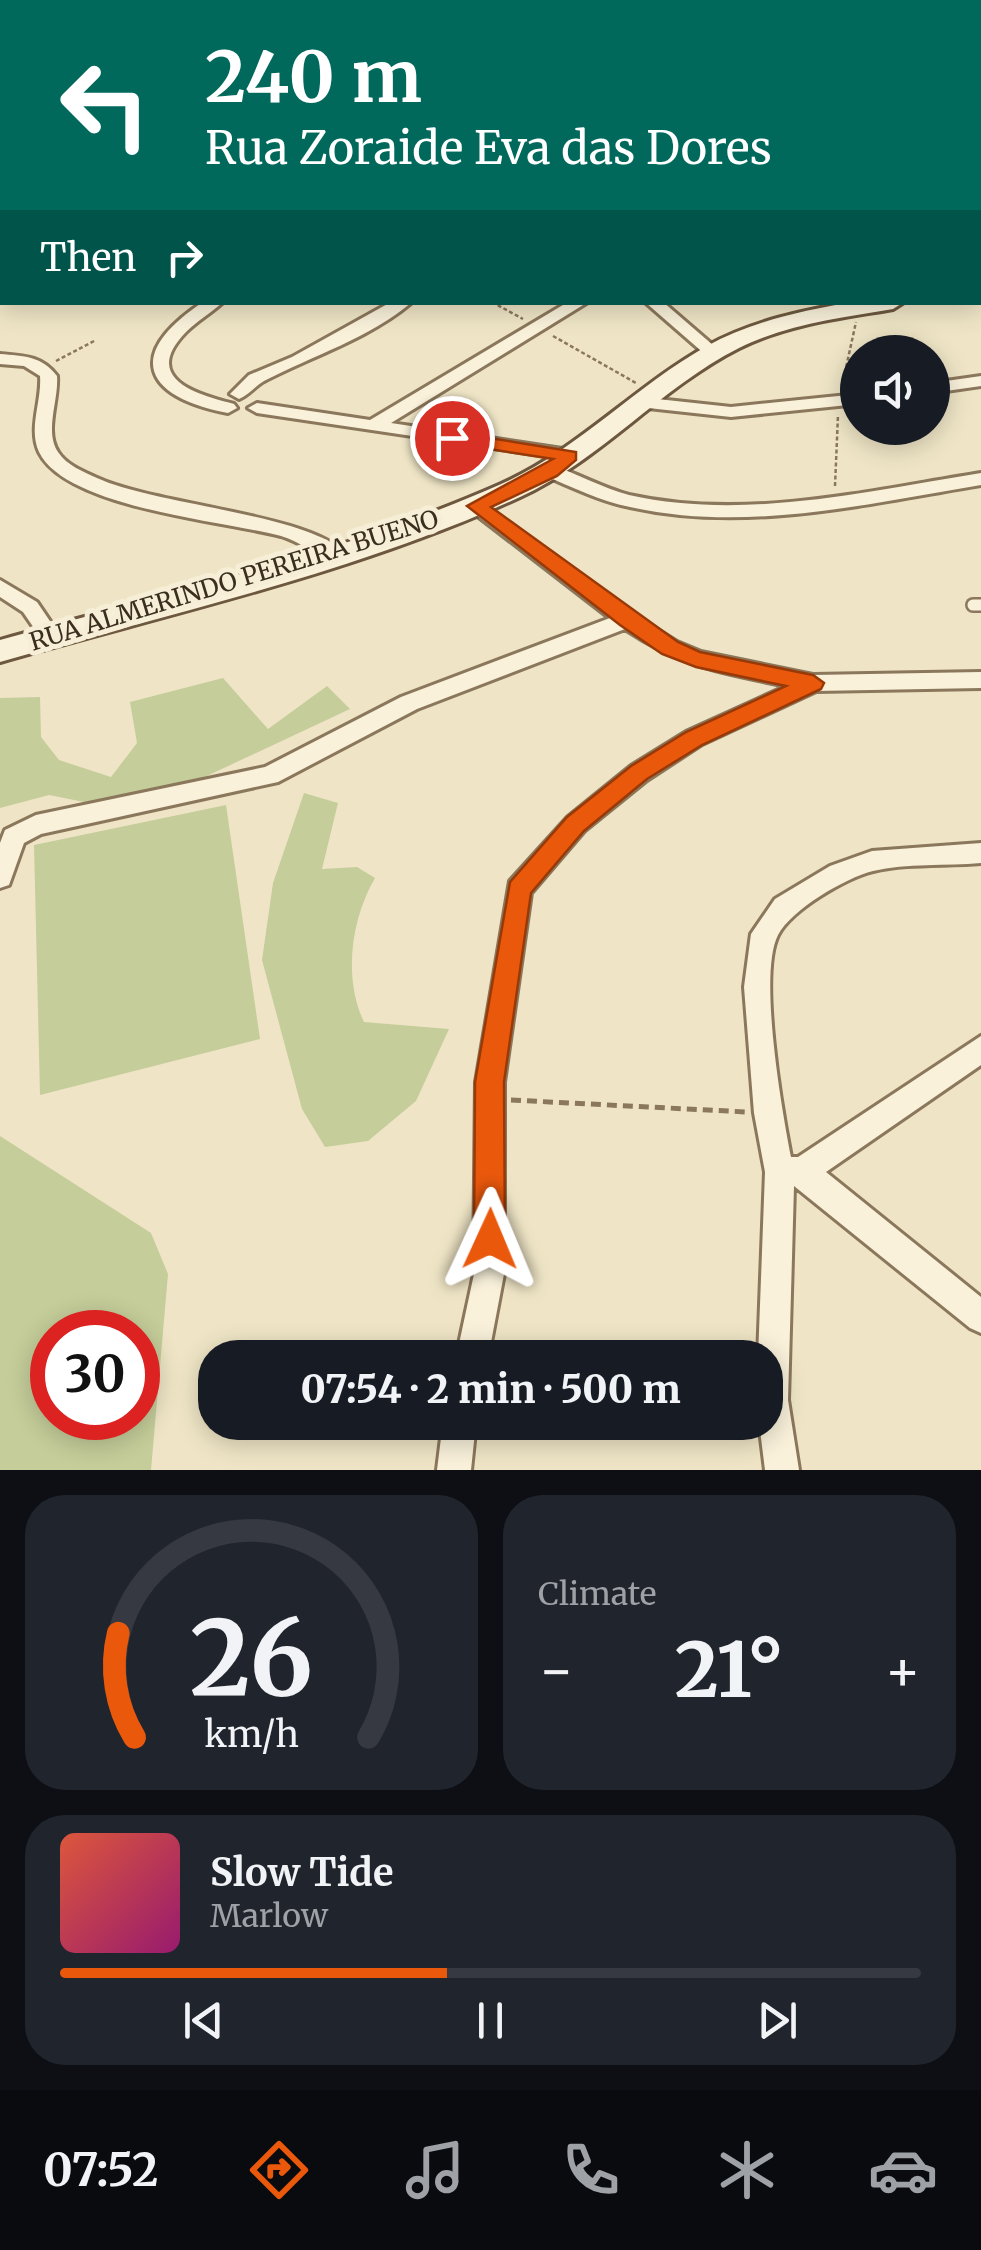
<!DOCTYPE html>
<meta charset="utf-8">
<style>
:root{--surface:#171b24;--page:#20242c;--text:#f1f3f6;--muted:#9ea1a6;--line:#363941;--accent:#ea580c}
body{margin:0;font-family:Merriweather,serif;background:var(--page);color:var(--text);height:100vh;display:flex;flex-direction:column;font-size:38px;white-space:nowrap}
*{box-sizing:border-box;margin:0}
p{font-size:32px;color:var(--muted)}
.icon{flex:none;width:55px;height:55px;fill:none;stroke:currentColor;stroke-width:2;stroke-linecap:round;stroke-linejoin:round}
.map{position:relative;height:1470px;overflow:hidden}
.drawer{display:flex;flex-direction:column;gap:25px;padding:25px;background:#0d0f14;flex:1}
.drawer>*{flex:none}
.guide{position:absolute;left:0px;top:0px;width:982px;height:305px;box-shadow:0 5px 25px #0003;background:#00695c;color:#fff;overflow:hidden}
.buttons{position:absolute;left:840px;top:335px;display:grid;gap:20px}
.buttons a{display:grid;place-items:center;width:110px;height:110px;border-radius:50%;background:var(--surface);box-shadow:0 5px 25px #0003;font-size:50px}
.speed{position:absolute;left:30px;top:1310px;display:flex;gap:20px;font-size:50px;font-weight:700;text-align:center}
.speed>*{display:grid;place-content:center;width:130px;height:130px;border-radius:50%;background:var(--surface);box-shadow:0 5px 25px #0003;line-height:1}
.speed .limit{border:15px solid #d22;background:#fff;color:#111}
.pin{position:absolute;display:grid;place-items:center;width:85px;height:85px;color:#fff;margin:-42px;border:5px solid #fff;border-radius:50%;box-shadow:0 2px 10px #0007}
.me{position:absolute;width:110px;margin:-55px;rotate:1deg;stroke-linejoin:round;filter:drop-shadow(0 0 8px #0008)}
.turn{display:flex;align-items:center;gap:35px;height:210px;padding:0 40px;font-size:45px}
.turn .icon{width:130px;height:130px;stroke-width:2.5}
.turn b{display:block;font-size:70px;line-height:85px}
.then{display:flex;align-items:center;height:95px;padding:0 40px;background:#0003;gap:20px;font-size:38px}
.big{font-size:75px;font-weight:800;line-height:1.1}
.drawer .widget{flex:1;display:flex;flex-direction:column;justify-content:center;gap:15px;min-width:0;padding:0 35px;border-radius:40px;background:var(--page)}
.drawer .dial{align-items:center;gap:0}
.dial svg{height:260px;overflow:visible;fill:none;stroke:var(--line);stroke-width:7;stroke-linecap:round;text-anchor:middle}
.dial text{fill:var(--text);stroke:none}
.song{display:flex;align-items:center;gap:30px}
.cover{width:120px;height:120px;border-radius:15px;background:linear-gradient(135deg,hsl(10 70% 55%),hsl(320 70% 35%))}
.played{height:10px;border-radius:5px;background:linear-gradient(90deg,var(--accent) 45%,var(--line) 45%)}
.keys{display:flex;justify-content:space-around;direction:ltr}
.heat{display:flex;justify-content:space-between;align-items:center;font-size:55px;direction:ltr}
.drawer .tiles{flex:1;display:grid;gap:25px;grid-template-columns:1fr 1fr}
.widget:last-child{grid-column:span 2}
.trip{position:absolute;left:198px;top:1340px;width:585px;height:100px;border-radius:40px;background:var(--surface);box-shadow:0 5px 25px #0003;font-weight:800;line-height:100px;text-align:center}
.tabs{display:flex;height:160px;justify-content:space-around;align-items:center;background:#090b0e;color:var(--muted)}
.tabs .icon{width:70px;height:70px}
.tabs .active{color:var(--accent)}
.tabs b{font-size:45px;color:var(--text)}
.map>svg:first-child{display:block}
</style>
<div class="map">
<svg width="981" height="1470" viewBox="0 0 981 1470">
<rect width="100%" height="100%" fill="#efe5c6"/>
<path fill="#c5cd9a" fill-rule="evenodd" d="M0,0H478L479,2H2L0,66Z
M223,678L268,729L327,686L350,709L179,789L109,807L49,795L0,808V698L40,697L41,737L59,760L111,777L137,743L130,702Z
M304,793L338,803L322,869L357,867L375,878C351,919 343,978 364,1022L449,1029L416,1101L368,1141L325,1147L302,1109L262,960L273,883Z
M226,805L260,1039L40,1095L34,845Z
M0,1136L151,1233L168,1274L151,1470H0ZM138,1332V1418H52V1332Z"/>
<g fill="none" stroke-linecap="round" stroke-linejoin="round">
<g stroke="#8b775b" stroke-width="16">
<path id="service" d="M973,605H981"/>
</g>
<g stroke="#8b775b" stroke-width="6">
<path id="minor" d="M980,6H981V12H980Z
M980,39L981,40V48L980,47Z
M980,58H981V66H980Z
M2,69V77L0,78V70Z
M980,213H981V222H980Z
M980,260L981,261V271L980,270Z
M0,284H2V294H0Z
M203,302H223C211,313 197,321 186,332C140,379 198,395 234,404L237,408L228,413C142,396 125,354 203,302Z
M391,302H412C370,338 312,356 264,381C255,386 249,395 239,399L230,394L249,375L292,357Z
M568,302H588L391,423L569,450L578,456L575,460L257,413L248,408L257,403L370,420Z
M645,302H663L721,352L719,356H707Z
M0,354C24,356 42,356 57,376C59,400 44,431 58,452C66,465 84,472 97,478C155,505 315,515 346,555L336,562C317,556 301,542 281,536C225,521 66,508 39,452C28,428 42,401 40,376L24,366L0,364Z
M981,376V386L932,393V383Z
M858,394V404L731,417L639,407L630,402L639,397L731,407Z
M550,465C577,473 602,488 629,495C745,521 867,491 981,473V485C866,504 746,533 630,507C600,501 572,487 543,475L541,471Z
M477,500L634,615L677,642L701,652L813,675L981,672V688L816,691L702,744L647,780L584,831L531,893L504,1082V1274L488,1358H456L474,1274L476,1082L510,881L568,817L631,766L686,732L787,686C720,672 684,668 625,629L417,709L278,782L41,834L24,843L9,885L0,888V843L5,830L36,815L265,767L401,697L610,618L470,510V502Z
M0,580L37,602L60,636L57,641H43L23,612L0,597Z
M981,843V863C946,866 907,863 873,871C845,878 791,910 778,935C758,974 782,1111 791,1157H798L981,1036V1065L826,1172L981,1297V1333L970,1328L794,1186L788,1400L799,1470H765L759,1422H765V1358H758L765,1172L754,1113L744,987L751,934L775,899L830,866L872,851Z
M443,1422H476L471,1470H437Z"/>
</g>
<g stroke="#6d583f" stroke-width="6">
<path id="secondary" d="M980,280H981V294H980Z
M852,302H904L893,309C841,318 787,324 739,348C660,388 601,460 520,497C355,573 174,612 0,662V640C168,593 340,555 499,485C577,451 634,387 707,346C752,321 802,311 852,302Z"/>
</g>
<path stroke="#8b775b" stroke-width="2.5" stroke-dasharray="4 2.5" stroke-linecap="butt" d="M492,302L523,319
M553,336L636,383
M56,361L96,340
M842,386L856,322
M835,486L838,415"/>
<path stroke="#8b775b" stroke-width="5" stroke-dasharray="10 6" stroke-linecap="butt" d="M511,1100L747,1112"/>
<use href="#service" stroke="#f9f1da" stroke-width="11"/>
<use href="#minor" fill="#f9f1da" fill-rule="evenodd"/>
<use href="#secondary" fill="#f9f1da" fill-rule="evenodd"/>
</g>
<path fill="#ea580c" stroke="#983908" stroke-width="2.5" d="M452,432L576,452V460L557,476L491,507L678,642L700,652L813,675L824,683L821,689L702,745L647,779L584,831L531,893L504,1082L505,1239L500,1250L490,1254L479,1250L474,1239L475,1082L510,882L567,817L631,766L686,732L786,686L696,667L662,654L620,625L467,506L553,459L445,442L442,438Z"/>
<g text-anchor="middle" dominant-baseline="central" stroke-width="10" stroke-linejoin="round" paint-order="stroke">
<g font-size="25" fill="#3b2e1f" stroke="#f6eed6">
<text transform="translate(234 580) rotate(-17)">RUA ALMERINDO PEREIRA BUENO</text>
</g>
</g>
</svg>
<div class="buttons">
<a><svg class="icon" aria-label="sound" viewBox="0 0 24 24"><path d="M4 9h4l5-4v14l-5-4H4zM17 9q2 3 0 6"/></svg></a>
</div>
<div class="speed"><div class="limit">30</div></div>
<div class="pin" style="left:452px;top:438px;background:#d93025"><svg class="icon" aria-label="arrive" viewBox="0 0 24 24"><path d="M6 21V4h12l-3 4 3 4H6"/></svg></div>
<svg class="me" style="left:490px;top:1239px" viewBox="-20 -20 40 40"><path d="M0-17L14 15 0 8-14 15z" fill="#ea580c" stroke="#fff" stroke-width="4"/></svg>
<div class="trip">07:54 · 2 min · 500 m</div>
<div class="guide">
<div class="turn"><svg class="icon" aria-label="left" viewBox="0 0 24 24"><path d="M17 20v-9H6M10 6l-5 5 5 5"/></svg><div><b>240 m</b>Rua Zoraide Eva das Dores</div></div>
<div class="then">Then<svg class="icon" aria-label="right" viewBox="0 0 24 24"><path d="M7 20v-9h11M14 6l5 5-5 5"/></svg></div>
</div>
</div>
<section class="drawer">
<div class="tiles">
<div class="widget dial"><svg viewBox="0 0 100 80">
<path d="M14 69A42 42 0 1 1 86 69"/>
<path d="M14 69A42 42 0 0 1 9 37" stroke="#ea580c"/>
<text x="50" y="56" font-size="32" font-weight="700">26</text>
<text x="50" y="72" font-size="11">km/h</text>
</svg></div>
<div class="widget"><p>Climate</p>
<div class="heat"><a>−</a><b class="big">21°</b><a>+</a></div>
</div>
<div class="widget">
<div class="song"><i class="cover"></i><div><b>Slow Tide</b><p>Marlow</p></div></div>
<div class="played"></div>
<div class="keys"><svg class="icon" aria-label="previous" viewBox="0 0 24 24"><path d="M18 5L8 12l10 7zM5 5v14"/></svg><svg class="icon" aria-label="pause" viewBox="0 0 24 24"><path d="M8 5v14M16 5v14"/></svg><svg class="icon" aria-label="next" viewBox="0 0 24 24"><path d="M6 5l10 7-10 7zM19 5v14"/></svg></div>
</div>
</div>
</section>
<nav class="tabs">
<b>07:52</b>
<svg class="icon active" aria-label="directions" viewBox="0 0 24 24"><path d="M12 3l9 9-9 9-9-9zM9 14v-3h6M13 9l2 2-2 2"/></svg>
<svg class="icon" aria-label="music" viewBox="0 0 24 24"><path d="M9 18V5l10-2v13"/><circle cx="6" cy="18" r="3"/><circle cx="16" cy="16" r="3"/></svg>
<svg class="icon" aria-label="phone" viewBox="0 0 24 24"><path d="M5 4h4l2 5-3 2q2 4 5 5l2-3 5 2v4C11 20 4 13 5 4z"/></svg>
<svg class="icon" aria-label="climate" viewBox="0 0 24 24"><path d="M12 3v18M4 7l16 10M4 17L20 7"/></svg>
<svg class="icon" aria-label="car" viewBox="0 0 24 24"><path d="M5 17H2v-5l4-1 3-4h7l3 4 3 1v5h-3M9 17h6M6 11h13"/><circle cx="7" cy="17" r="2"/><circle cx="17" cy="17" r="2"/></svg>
</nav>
